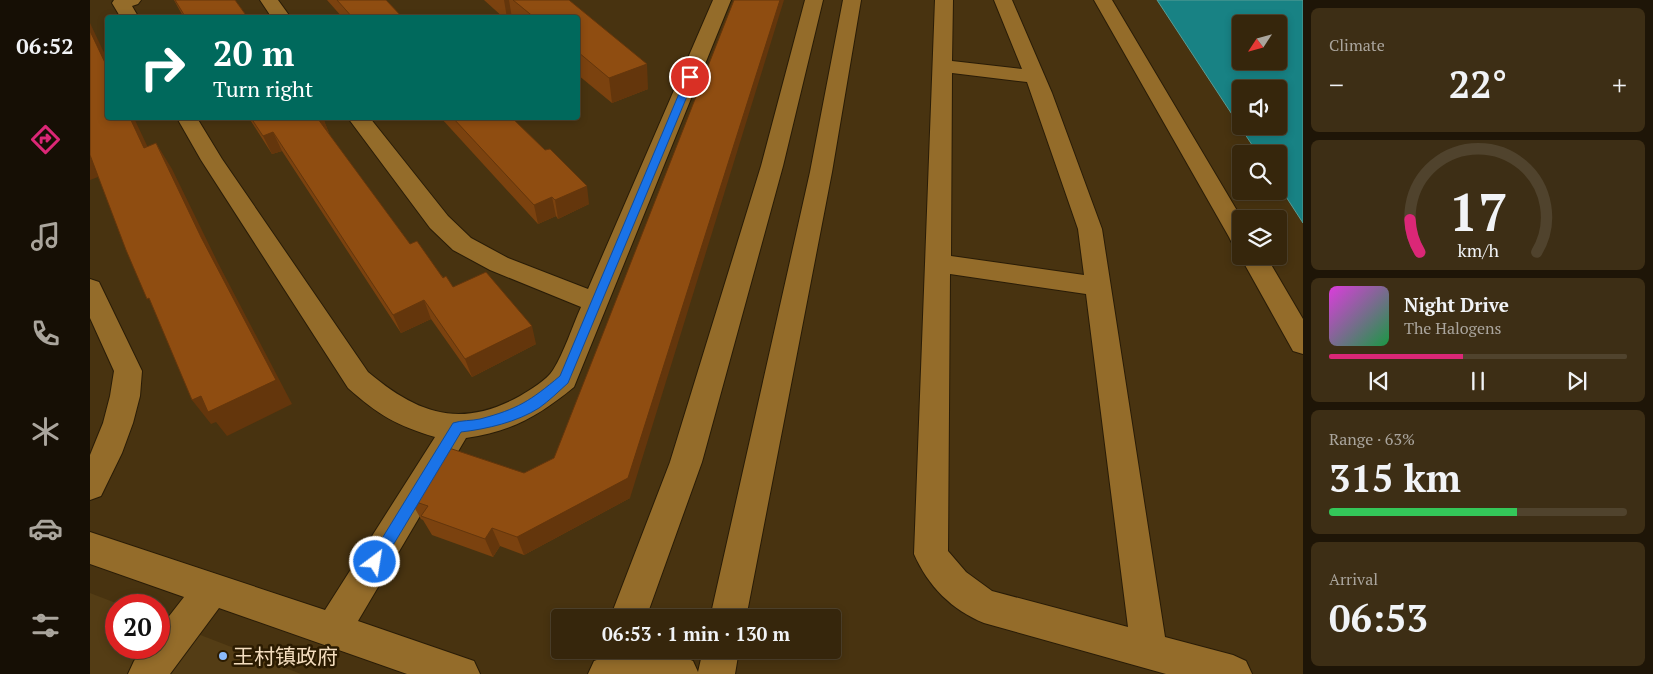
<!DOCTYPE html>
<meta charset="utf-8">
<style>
:root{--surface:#36260c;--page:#3d2e15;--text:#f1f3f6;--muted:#aaa59d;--line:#50432d;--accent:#db2777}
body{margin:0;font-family:"PT Serif","Noto Sans SC",serif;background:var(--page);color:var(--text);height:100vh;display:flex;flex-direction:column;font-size:19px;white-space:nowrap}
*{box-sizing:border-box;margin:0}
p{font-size:16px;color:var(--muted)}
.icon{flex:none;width:28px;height:28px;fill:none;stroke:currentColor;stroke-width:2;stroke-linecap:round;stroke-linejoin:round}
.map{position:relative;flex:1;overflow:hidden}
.side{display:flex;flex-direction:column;gap:8px;padding:8px;background:#1e1507;width:350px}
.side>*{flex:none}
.banner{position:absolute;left:15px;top:15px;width:475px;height:105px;border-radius:5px;box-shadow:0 2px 8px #0003,0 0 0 1px var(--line);background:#00695c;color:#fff;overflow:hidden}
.needle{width:32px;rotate:234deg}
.tools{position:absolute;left:1142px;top:15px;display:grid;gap:10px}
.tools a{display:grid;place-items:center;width:55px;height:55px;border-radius:5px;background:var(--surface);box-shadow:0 2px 8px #0003,0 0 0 1px var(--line);font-size:25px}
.speed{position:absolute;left:15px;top:594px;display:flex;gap:10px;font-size:25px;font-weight:700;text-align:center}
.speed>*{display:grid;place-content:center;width:65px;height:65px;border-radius:50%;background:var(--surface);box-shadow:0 2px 8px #0003,0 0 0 1px var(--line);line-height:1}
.speed .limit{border:8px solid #d22;background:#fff;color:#111}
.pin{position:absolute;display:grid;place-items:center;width:42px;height:42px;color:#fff;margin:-21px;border:2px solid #fff;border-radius:50%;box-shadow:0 1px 5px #0007}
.me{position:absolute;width:55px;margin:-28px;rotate:31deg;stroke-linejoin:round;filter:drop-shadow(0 0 4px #0008)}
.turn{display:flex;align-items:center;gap:18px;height:105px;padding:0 25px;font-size:22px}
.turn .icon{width:65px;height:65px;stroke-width:2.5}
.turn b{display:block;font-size:35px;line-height:42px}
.big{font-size:38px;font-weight:700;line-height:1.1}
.side .widget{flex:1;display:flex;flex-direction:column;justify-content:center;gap:8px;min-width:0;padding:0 18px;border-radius:8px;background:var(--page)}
.side .dial{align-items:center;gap:0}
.dial svg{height:130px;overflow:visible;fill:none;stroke:var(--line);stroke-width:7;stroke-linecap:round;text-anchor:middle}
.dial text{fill:var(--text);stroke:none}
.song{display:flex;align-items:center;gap:15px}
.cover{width:60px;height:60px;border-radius:8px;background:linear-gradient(135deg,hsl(300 70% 55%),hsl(140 70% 35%))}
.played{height:5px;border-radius:2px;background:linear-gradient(90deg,var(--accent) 45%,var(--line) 45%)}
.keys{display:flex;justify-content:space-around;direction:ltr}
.heat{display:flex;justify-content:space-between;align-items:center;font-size:28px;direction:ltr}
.charge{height:8px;border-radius:4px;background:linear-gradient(90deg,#34c759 63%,var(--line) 0)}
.trip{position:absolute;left:461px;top:609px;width:290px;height:50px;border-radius:5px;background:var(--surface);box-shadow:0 2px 8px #0003,0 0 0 1px var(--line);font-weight:700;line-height:50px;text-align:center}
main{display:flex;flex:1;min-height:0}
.menu{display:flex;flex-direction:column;width:90px;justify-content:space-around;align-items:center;background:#160f05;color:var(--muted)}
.menu .icon{width:35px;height:35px}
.menu .selected{color:var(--accent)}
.menu b{font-size:22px;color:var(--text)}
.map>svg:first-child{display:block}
</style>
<main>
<nav class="menu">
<b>06:52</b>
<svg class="icon selected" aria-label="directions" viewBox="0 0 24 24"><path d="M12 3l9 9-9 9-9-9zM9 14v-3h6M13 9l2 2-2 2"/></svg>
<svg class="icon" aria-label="music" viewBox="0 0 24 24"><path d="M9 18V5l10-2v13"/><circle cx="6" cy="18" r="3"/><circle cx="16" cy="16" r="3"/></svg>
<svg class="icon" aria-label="phone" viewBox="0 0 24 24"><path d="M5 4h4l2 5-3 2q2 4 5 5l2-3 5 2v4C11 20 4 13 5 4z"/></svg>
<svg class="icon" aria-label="climate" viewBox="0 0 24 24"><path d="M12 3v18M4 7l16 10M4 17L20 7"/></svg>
<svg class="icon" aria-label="car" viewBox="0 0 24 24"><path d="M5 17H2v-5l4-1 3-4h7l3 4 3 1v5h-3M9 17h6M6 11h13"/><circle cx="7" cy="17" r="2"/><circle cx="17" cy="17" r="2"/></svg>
<svg class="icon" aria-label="filters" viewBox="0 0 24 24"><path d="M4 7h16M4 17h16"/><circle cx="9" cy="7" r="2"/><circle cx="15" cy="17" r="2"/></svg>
</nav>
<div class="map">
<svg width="1213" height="674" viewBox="0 0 1213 674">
<rect width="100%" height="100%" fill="#483310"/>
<path fill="#543d15" d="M0,593L31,605H26V648H69V619L211,674H0Z"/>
<path fill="#188284" stroke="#5a9d95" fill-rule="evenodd" d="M1067,0H1213V223L1189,186V154H1168ZM1151,24H1189V61H1151ZM1151,89H1189V126H1151Z"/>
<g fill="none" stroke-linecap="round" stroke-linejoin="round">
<g stroke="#291c07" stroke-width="2">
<path id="minor" d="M24,0H51L48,4L42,6L49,18H31L22,3Z
M170,0H188L201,18H182Z
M623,0H641L484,387C450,415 421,432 376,438L268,621L384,661L390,674H317L129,608L80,674H38L44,661L54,648H69V629L94,597L0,564V532L235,610L345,437C307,426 287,414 258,388L111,160L87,118H107L132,159L278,372C328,414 370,429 430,396C440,390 457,380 463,370C474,353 482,327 491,307L400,270L363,250L340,228L258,118H280L358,216L381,238L418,258L498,289Z
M715,0H733L693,166L612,462L556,618H520L580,462L671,166Z
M753,0H771L742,172L656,618H620L720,172Z
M845,0H863L862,61L932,69L904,0H922L962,93L1012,229L1075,637L1143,655L1156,661L1162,674H1076L894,623C862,610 838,586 824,554ZM862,73L937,82L988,229L994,275L861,256ZM860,274L996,294L1038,627L902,591L876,572L858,551Z
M1004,0H1022L1152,219L1151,245L1142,243L1139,237Z
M1151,255V256H1176L1213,319V354L1203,351L1150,256Z
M0,279L9,282L52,371L50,396L43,423L32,453L11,496L0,500V455L13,423L20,396L24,371L0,318Z
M533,650H578L603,661L608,672L613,650H649L645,674H498L504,661Z"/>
</g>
<use href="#minor" fill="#946c2a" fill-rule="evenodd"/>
</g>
<path fill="#7b420f" d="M84,0H145L158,18H94Z
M237,0H296L313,18H253Z
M394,0H479L558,89L522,103L488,75V18H414Z
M159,118H233L240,136L320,244L363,287L446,344L382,377L341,319L311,333L192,151L182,154Z
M351,118H422L499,204L468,219L466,216L448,224Z
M434,473L540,498L434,555L410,546L403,557L342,535L333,520L331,519L320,500Z"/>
<path fill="#64360c" d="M414,0H419L422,18H417Z
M690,0H694L540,498L434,555L427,537Z
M0,23L18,61V69L0,31Z
M557,64L558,89L522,103L519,78Z
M40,118H44L70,173L54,148Z
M233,118L240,136L228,119Z
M183,132L192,151L182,154L173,136Z
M66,143L82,169L128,263L202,404L137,436L126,422L121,424L102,400Z
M0,152L16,174L0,180Z
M497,186L499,204L468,219L465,200Z
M462,197L466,216L448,224L444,205Z
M334,300L341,319L311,333L303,315Z
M442,326L446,344L382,377L375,359Z
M402,528L410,546L403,557L395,539Z"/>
<path fill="#8f4d11" stroke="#64360c" d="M85,0H145L158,18H96Z
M247,0H296L313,18H263Z
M423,0H479L557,64L519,78L488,52V18H445Z
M644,0H690L538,478L427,537L402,528L395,539L331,516L338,506L320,500L353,446L434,473L464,458Z
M0,31L18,69V118H40L54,148L66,143L111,237L186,380L118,412L111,396L102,400L59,298L57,299L36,250L0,155Z
M161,118H232L228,119L320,244L327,241L353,278L356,276L363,287L396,272L442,326L375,359L334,300L303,315L183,132L173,136Z
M363,118H422L455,150L460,149L497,186L465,200L462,197L444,205Z"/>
<path fill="#1a73e8" stroke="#114b97" d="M600,74L605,77L478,383C469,391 459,401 449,408C427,422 397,429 371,432L290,567L285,569L280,567L278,562L280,558L363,423C372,420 381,421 390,419C428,409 440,401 470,376L596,77Z"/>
<circle fill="#8abafc" stroke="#2b1b01" stroke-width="2" cx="133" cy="656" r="5"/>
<g text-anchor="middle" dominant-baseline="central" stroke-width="5" stroke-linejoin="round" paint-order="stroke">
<g font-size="21" fill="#f4ddbe" stroke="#2b1b01" text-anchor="start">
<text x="143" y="656">王村镇政府</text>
</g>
</g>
</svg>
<div class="tools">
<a><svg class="needle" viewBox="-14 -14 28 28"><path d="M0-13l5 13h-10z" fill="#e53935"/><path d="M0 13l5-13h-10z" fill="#aaa59d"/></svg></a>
<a><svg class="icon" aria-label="sound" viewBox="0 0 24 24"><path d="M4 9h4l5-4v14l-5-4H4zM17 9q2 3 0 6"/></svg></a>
<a><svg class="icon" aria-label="search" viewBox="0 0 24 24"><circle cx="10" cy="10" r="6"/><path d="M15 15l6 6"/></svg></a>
<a><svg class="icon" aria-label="layers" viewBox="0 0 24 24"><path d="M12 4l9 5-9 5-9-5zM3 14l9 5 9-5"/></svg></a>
</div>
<div class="speed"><div class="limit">20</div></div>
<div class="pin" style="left:600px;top:77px;background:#d93025"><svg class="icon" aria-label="arrive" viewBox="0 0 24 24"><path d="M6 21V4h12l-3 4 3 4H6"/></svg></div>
<svg class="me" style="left:285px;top:562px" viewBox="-20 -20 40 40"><circle r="17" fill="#1a73e8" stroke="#fff" stroke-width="3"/><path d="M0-11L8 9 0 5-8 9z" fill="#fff"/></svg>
<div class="trip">06:53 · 1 min · 130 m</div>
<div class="banner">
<div class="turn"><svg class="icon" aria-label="right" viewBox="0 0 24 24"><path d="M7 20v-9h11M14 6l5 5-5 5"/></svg><div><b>20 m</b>Turn right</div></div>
</div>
</div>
<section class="side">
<div class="widget"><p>Climate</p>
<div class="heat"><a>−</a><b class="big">22°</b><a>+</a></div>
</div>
<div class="widget dial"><svg viewBox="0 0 100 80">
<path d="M14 69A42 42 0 1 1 86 69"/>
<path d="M14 69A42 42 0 0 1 8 49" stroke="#db2777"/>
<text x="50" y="56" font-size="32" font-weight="700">17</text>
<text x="50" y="72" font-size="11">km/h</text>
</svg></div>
<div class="widget">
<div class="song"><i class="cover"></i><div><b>Night Drive</b><p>The Halogens</p></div></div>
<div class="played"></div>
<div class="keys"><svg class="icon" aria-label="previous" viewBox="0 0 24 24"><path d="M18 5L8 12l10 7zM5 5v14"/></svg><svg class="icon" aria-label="pause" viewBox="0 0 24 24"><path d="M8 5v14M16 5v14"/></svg><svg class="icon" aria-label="next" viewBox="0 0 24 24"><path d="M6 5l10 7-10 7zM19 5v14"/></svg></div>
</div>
<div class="widget"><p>Range · 63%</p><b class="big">315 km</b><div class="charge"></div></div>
<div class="widget"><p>Arrival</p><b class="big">06:53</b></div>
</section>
</main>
